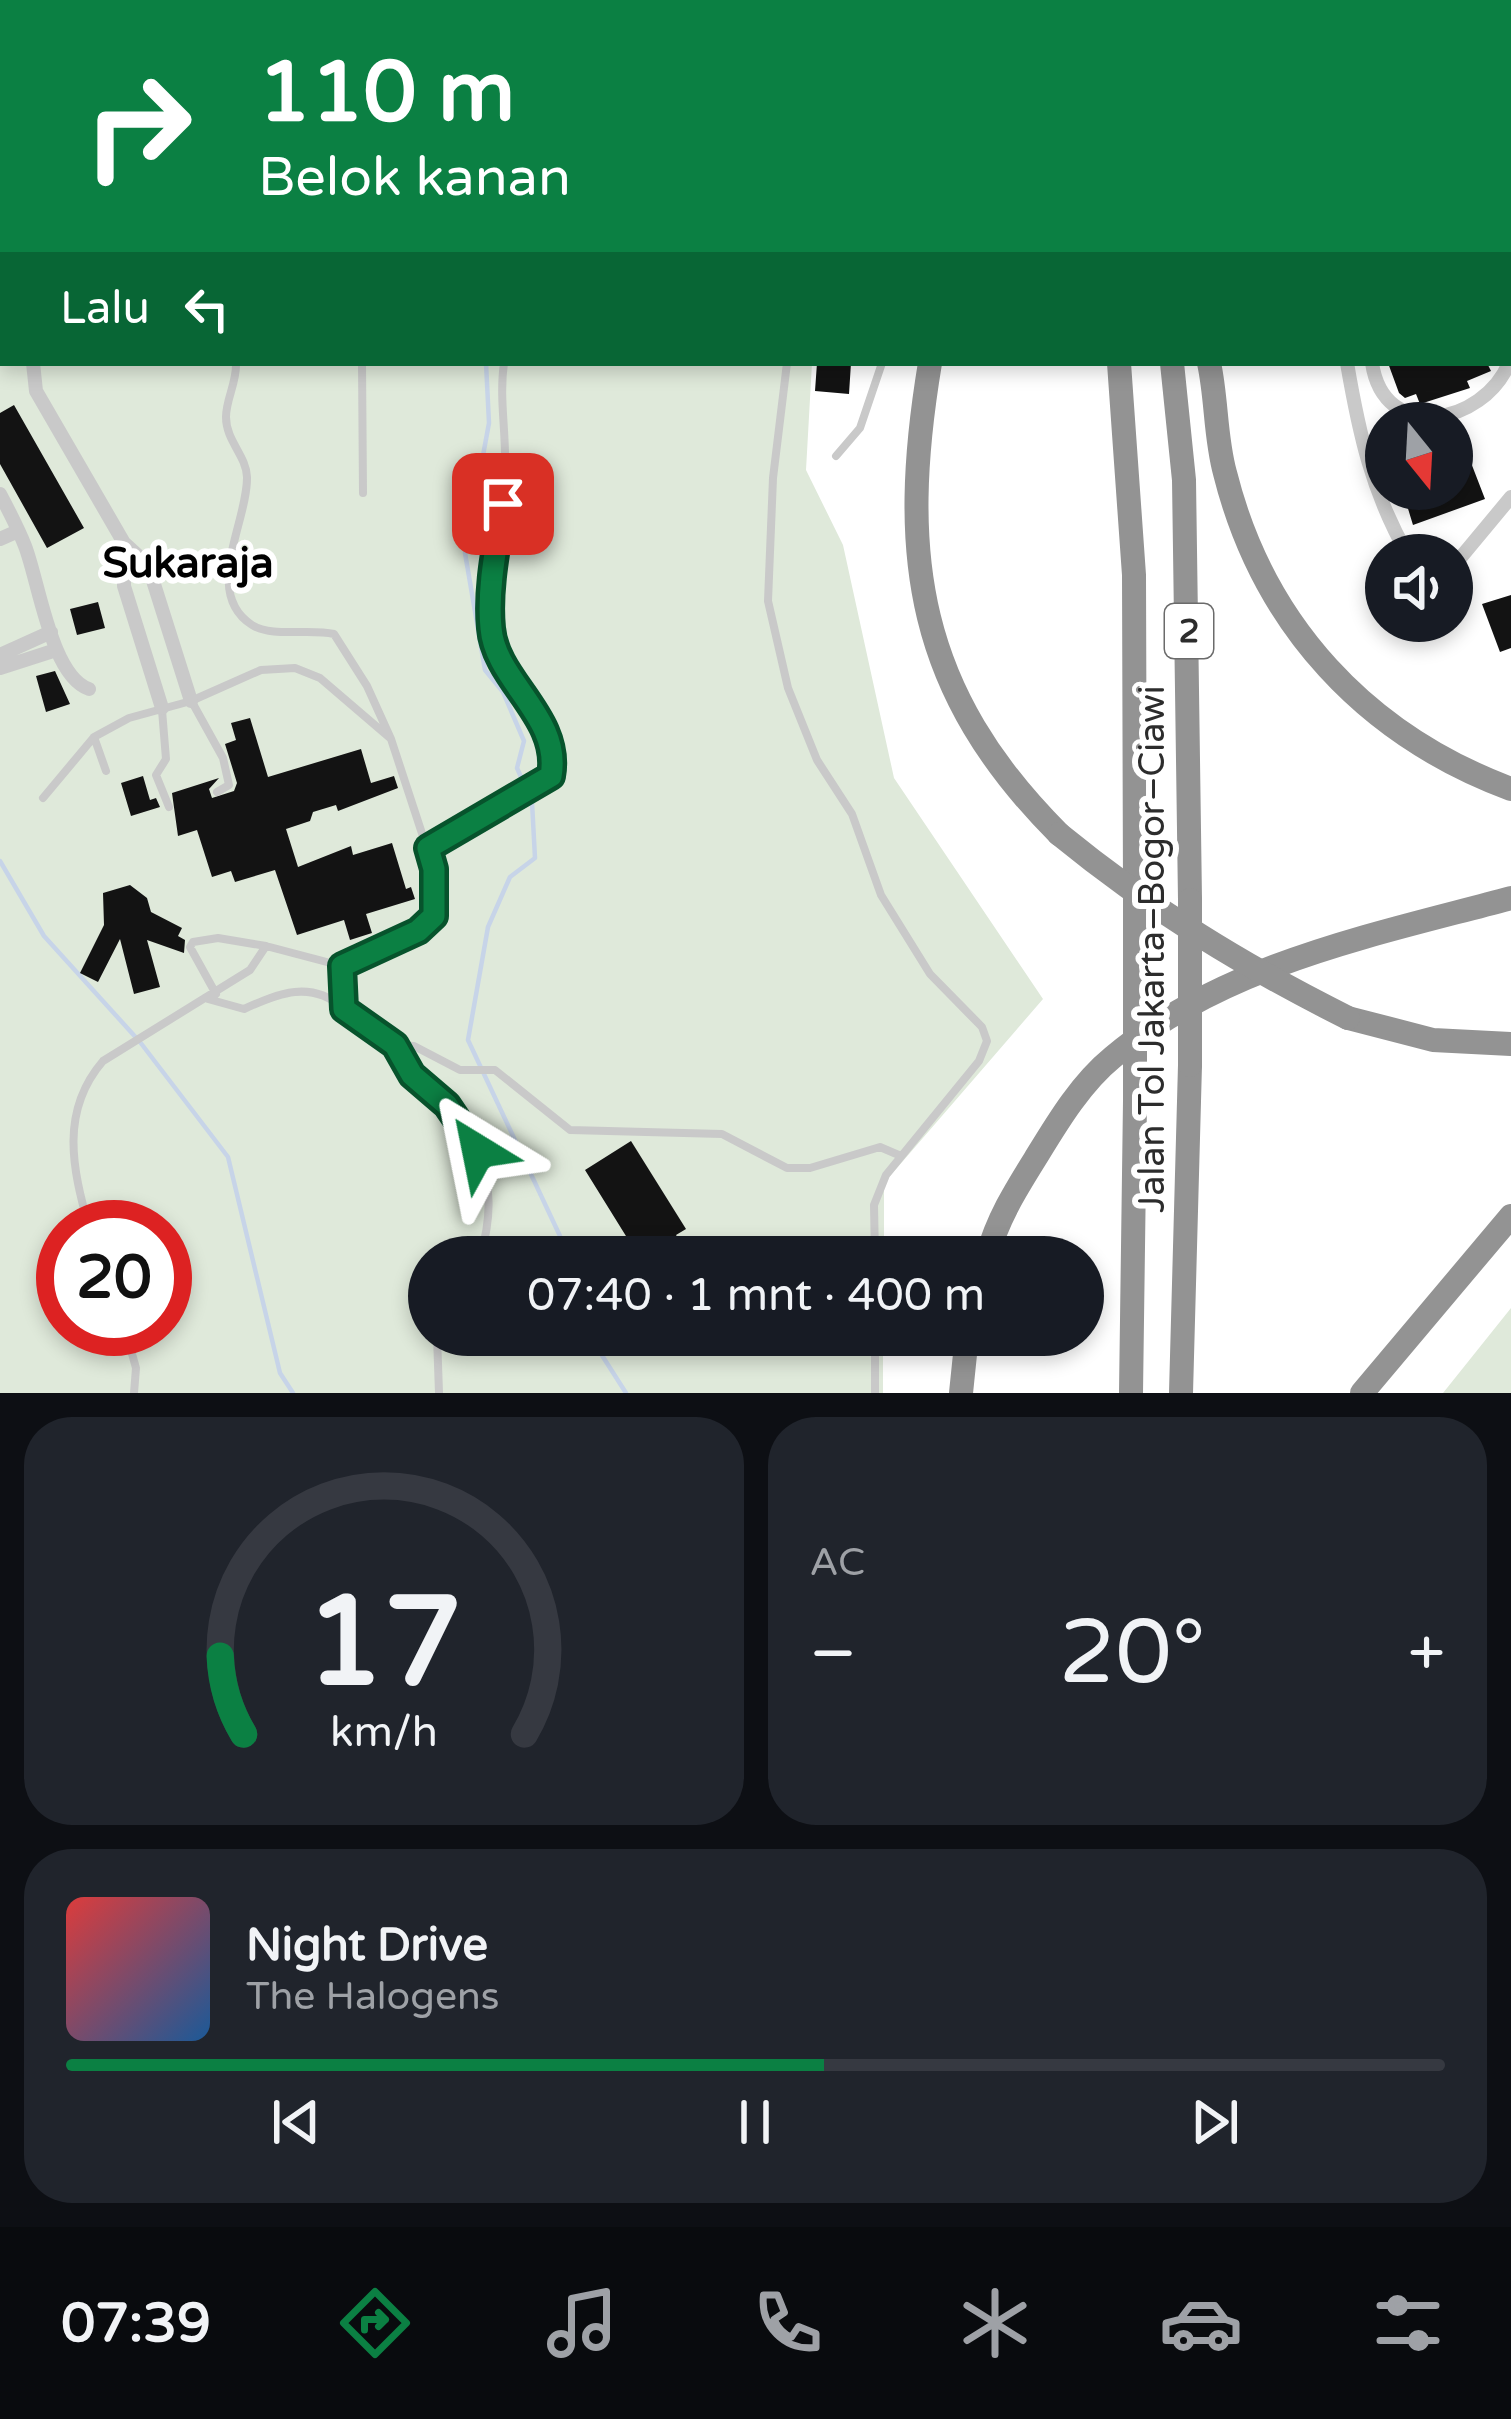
<!DOCTYPE html>
<html lang="id">
<meta charset="utf-8">
<style>
:root{--surface:#171b24;--page:#20242c;--text:#f1f3f6;--muted:#9ea1a6;--line:#363941;--accent:#0b8043}
body{margin:0;font-family:"Varela Round",sans-serif;background:var(--page);color:var(--text);height:100vh;display:flex;flex-direction:column;font-size:45px;white-space:nowrap}
*{box-sizing:border-box;margin:0}
p{font-size:39px;color:var(--muted)}
.icon{flex:none;width:66px;height:66px;fill:none;stroke:currentColor;stroke-width:2;stroke-linecap:round;stroke-linejoin:round}
.map{position:relative;height:1393px;overflow:hidden}
.drawer{display:flex;flex-direction:column;gap:24px;padding:24px;background:#0d0f14;flex:1}
.drawer>*{flex:none}
.banner{position:absolute;left:0px;top:0px;width:1512px;height:366px;box-shadow:0 6px 18px #0003;background:#0b8043;color:#fff;overflow:hidden}
.needle{width:78px;rotate:162deg}
.controls{position:absolute;left:1365px;top:402px;display:grid;gap:24px}
.controls a{display:grid;place-items:center;width:108px;height:108px;border-radius:50%;background:var(--surface);box-shadow:0 6px 18px #0003;font-size:60px}
.speed{position:absolute;left:36px;top:1200px;display:flex;gap:24px;font-size:60px;font-weight:700;text-align:center}
.speed>*{display:grid;place-content:center;width:156px;height:156px;border-radius:50%;background:var(--surface);box-shadow:0 6px 18px #0003;line-height:1}
.speed .limit{border:18px solid #d22;background:#fff;color:#111}
.pin{position:absolute;display:grid;place-items:center;width:102px;height:102px;color:#fff;margin:-51px;border-radius:24px;box-shadow:0 6px 18px #0006}
.me{position:absolute;width:132px;margin:-66px;rotate:325deg;stroke-linejoin:round;filter:drop-shadow(0 0 9px #0008)}
.turn{display:flex;align-items:center;gap:42px;height:252px;padding:0 60px;font-size:54px}
.turn .icon{width:156px;height:156px;stroke-width:2.5}
.turn b{display:block;font-size:84px;line-height:102px}
.then{display:flex;align-items:center;height:114px;padding:0 60px;background:#0003;gap:24px;font-size:45px}
.big{font-size:90px;font-weight:600;line-height:1.1}
.drawer .widget{flex:1;display:flex;flex-direction:column;justify-content:center;gap:18px;min-width:0;padding:0 42px;border-radius:48px;background:var(--page)}
.drawer .dial{align-items:center;gap:0}
.dial svg{height:312px;overflow:visible;fill:none;stroke:var(--line);stroke-width:7;stroke-linecap:round;text-anchor:middle}
.dial text{fill:var(--text);stroke:none}
.song{display:flex;align-items:center;gap:36px}
.cover{width:144px;height:144px;border-radius:18px;background:linear-gradient(135deg,hsl(0 70% 55%),hsl(210 70% 35%))}
.played{height:12px;border-radius:6px;background:linear-gradient(90deg,var(--accent) 55%,var(--line) 55%)}
.keys{display:flex;justify-content:space-around;direction:ltr}
.heat{display:flex;justify-content:space-between;align-items:center;font-size:66px;direction:ltr}
.drawer .tiles{flex:1;display:grid;gap:24px;grid-template-columns:1fr 1fr}
.widget:last-child{grid-column:span 2}
.trip{position:absolute;left:408px;top:1236px;width:696px;height:120px;border-radius:60px;background:var(--surface);box-shadow:0 6px 18px #0003;font-weight:600;line-height:120px;text-align:center}
.tabs{display:flex;height:192px;justify-content:space-around;align-items:center;background:#090b0e;color:var(--muted)}
.tabs .icon{width:84px;height:84px}
.tabs .current{color:var(--accent)}
.tabs b{font-size:54px;color:var(--text)}
.map>svg:first-child{display:block}
</style>
<div class="map">
<svg width="1511" height="1393" viewBox="0 0 1511 1393">
<rect width="100%" height="100%" fill="#fff"/>
<path fill="#dfe9da" fill-rule="evenodd" d="M0,0H824L3,3V363H812L806,470L843,545L894,778L1043,999L884,1183V1257H429V1335H883V1393H0ZM63,1227H165V1329H63Z
M1511,1308V1393H1443Z"/>
<g fill="none" stroke-linecap="round" stroke-linejoin="round">
<path stroke="#c7d4e8" stroke-width="4.5" d="M486,363L489,423L465,553L485,670L503,692L524,741L517,768L532,802L535,858L510,877L488,927L468,1040L560,1236L550,1257
M0,861L44,936L140,1042L228,1157L280,1373L293,1393
M589,1335L626,1393"/>
</g>
<path fill="#131313" d="M817,363H851L849,394L815,391Z
M1388,363H1487L1491,371L1467,381L1470,388L1420,404L1416,394L1405,398L1399,393Z
M14,405L84,528L47,548L0,464V413Z
M1463,442L1485,499L1413,525L1402,489H1452V445Z
M1511,595V648L1500,652L1482,604Z
M98,602L105,628L77,635L70,609Z
M55,671L70,704L46,712L36,676Z
M250,718L268,777L361,749L371,783L394,776L398,788L338,811L336,805L313,812L310,821L286,829L298,867L351,846L353,855L392,843L406,889L411,887L415,899L366,914L372,933L350,940L344,920L297,935L275,870L235,882L231,871L212,877L197,830L178,836L172,793L219,778L209,789L212,798L234,791L237,783L225,744L236,740L231,723Z
M143,776L150,800L156,798L160,807L131,816L121,783Z
M130,885L147,898L151,912L182,928L178,936L185,940L184,953L147,940L160,987L134,994L120,939L98,982L80,973L104,925L103,893Z
M631,1141L686,1229L676,1235L690,1257H639L585,1170Z"/>
<g fill="none" stroke-linecap="round" stroke-linejoin="round">
<path stroke="#c9c9c9" stroke-width="8" d="M73,0L75,3
M244,0L246,3
M845,0L846,3
M520,3L522,0
M798,3V0
M236,363C237,382 226,399 226,417C226,441 246,455 247,477C248,521 202,593 252,625C273,638 309,628 334,634L367,686L391,739L434,870V916L419,931L342,966
M362,363L363,493
M787,363L773,478L768,601L788,688L817,760L852,814L881,895L930,974L982,1027L987,1041L979,1061L886,1175L874,1205L875,1257
M836,456L860,428L882,363
M192,702L223,758L229,785L217,792
M162,710L166,759L156,775L169,807
M94,737L106,771
M43,798L94,737L129,718L191,701L261,670L295,668L320,678L390,738
M428,848L551,775C561,727 513,691 497,650C479,601 504,519 505,465C506,431 499,397 504,363
M216,994L190,947L193,942L218,938L266,946
M208,999L244,1009C279,993 311,980 343,1008
M395,1045L414,1046L460,1070H495L570,1130L722,1134L787,1168H810L880,1147L901,1156
M89,1227C72,1168 60,1111 103,1061L250,970L266,946L342,966L344,1009C357,1023 375,1030 390,1041C401,1050 405,1068 416,1078C473,1134 505,1173 480,1257
M125,1329L136,1368L134,1393
M437,1335L439,1393
M875,1393V1335"/>
<path stroke="#c9c9c9" stroke-width="14" d="M1274,0L1275,3
M1317,0V3
M1437,0L1443,3
M1509,41L1511,42
M1509,108L1511,105
M1509,264V357
M0,266L3,271
M33,363L36,391L124,543V586L162,708
M1347,363C1359,433 1372,493 1408,555
M1372,363C1384,444 1483,425 1509,363
M0,494C9,511 18,528 25,546C39,582 51,676 89,689
M0,539L18,531
M124,543L148,565L191,701
M1452,568L1511,497
M0,655L51,632
M0,668L56,650"/>
<path stroke="#939393" stroke-width="24" d="M1060,0L1061,3
M1111,0V3
M1139,0L1140,3
M988,3V0
M930,363C898,555 916,691 1059,834
M1119,363L1134,575L1135,890
M1172,363L1184,480L1190,900
M1209,363C1217,400 1215,437 1225,473C1263,625 1366,735 1511,789
M1348,1018L1433,1040L1511,1044
M987,1257C997,1220 1015,1191 1035,1159C1057,1123 1080,1084 1113,1057C1224,964 1374,935 1511,898
M961,1393L967,1335
M1131,1393L1135,1101
M1181,1393L1190,1065
M1362,1393L1511,1216"/>
<path stroke="#939393" stroke-width="24" d="M1059,834C1152,910 1242,965 1348,1018
M1190,900V1065
M1135,1101V890"/>
</g>
<g fill="none" stroke-linecap="round" stroke-linejoin="round">
<g stroke="#07532c" stroke-width="30">
<path id="route" d="M478,1151L447,1105L412,1075L395,1045L344,1009L342,966L418,931L434,916V869L428,848L551,776C562,717 495,681 491,628C487,588 497,543 503,504"/>
</g>
<use href="#route" stroke="#0b8043" stroke-width="21"/>
</g>
<g text-anchor="middle" dominant-baseline="central" stroke-width="12" stroke-linejoin="round" paint-order="stroke">
<rect fill="#fff" stroke="#6b6b6b" stroke-width="3" x="1165" y="604" width="48" height="54" rx="9"/>
<g font-size="33" font-weight="bold" fill="#2c2c2c">
<text x="1189" y="631">2</text>
</g>
<g font-size="36" fill="#2c2c2c" stroke="#fff">
<text transform="translate(1152 949) rotate(-90)">Jalan Tol Jakarta–Bogor–Ciawi</text>
</g>
<g font-size="42" font-weight="bold" fill="#000" stroke="#fff">
<text x="188" y="563">Sukaraja</text>
</g>
</g>
</svg>
<div class="controls">
<a><svg class="needle" viewBox="-14 -14 28 28"><path d="M0-13l5 13h-10z" fill="#e53935"/><path d="M0 13l5-13h-10z" fill="#9ea1a6"/></svg></a>
<a><svg class="icon" aria-label="sound" viewBox="0 0 24 24"><path d="M4 9h4l5-4v14l-5-4H4zM17 9q2 3 0 6"/></svg></a>
</div>
<div class="speed"><div class="limit">20</div></div>
<div class="pin" style="left:503px;top:504px;background:#d93025"><svg class="icon" aria-label="arrive" viewBox="0 0 24 24"><path d="M6 21V4h12l-3 4 3 4H6"/></svg></div>
<svg class="me" style="left:478px;top:1151px" viewBox="-20 -20 40 40"><path d="M0-17L14 15 0 8-14 15z" fill="#0b8043" stroke="#fff" stroke-width="4"/></svg>
<div class="trip">07:40 · 1 mnt · 400 m</div>
<div class="banner">
<div class="turn"><svg class="icon" aria-label="right" viewBox="0 0 24 24"><path d="M7 20v-9h11M14 6l5 5-5 5"/></svg><div><b>110 m</b>Belok kanan</div></div>
<div class="then">Lalu<svg class="icon" aria-label="left" viewBox="0 0 24 24"><path d="M17 20v-9H6M10 6l-5 5 5 5"/></svg></div>
</div>
</div>
<section class="drawer">
<div class="tiles">
<div class="widget dial"><svg viewBox="0 0 100 80">
<path d="M14 69A42 42 0 1 1 86 69"/>
<path d="M14 69A42 42 0 0 1 8 49" stroke="#0b8043"/>
<text x="50" y="56" font-size="32" font-weight="700">17</text>
<text x="50" y="72" font-size="11">km/h</text>
</svg></div>
<div class="widget"><p>AC</p>
<div class="heat"><a>−</a><b class="big">20°</b><a>+</a></div>
</div>
<div class="widget">
<div class="song"><i class="cover"></i><div><b>Night Drive</b><p>The Halogens</p></div></div>
<div class="played"></div>
<div class="keys"><svg class="icon" aria-label="previous" viewBox="0 0 24 24"><path d="M18 5L8 12l10 7zM5 5v14"/></svg><svg class="icon" aria-label="pause" viewBox="0 0 24 24"><path d="M8 5v14M16 5v14"/></svg><svg class="icon" aria-label="next" viewBox="0 0 24 24"><path d="M6 5l10 7-10 7zM19 5v14"/></svg></div>
</div>
</div>
</section>
<nav class="tabs">
<b>07:39</b>
<svg class="icon current" aria-label="directions" viewBox="0 0 24 24"><path d="M12 3l9 9-9 9-9-9zM9 14v-3h6M13 9l2 2-2 2"/></svg>
<svg class="icon" aria-label="music" viewBox="0 0 24 24"><path d="M9 18V5l10-2v13"/><circle cx="6" cy="18" r="3"/><circle cx="16" cy="16" r="3"/></svg>
<svg class="icon" aria-label="phone" viewBox="0 0 24 24"><path d="M5 4h4l2 5-3 2q2 4 5 5l2-3 5 2v4C11 20 4 13 5 4z"/></svg>
<svg class="icon" aria-label="climate" viewBox="0 0 24 24"><path d="M12 3v18M4 7l16 10M4 17L20 7"/></svg>
<svg class="icon" aria-label="car" viewBox="0 0 24 24"><path d="M5 17H2v-5l4-1 3-4h7l3 4 3 1v5h-3M9 17h6M6 11h13"/><circle cx="7" cy="17" r="2"/><circle cx="17" cy="17" r="2"/></svg>
<svg class="icon" aria-label="filters" viewBox="0 0 24 24"><path d="M4 7h16M4 17h16"/><circle cx="9" cy="7" r="2"/><circle cx="15" cy="17" r="2"/></svg>
</nav>
